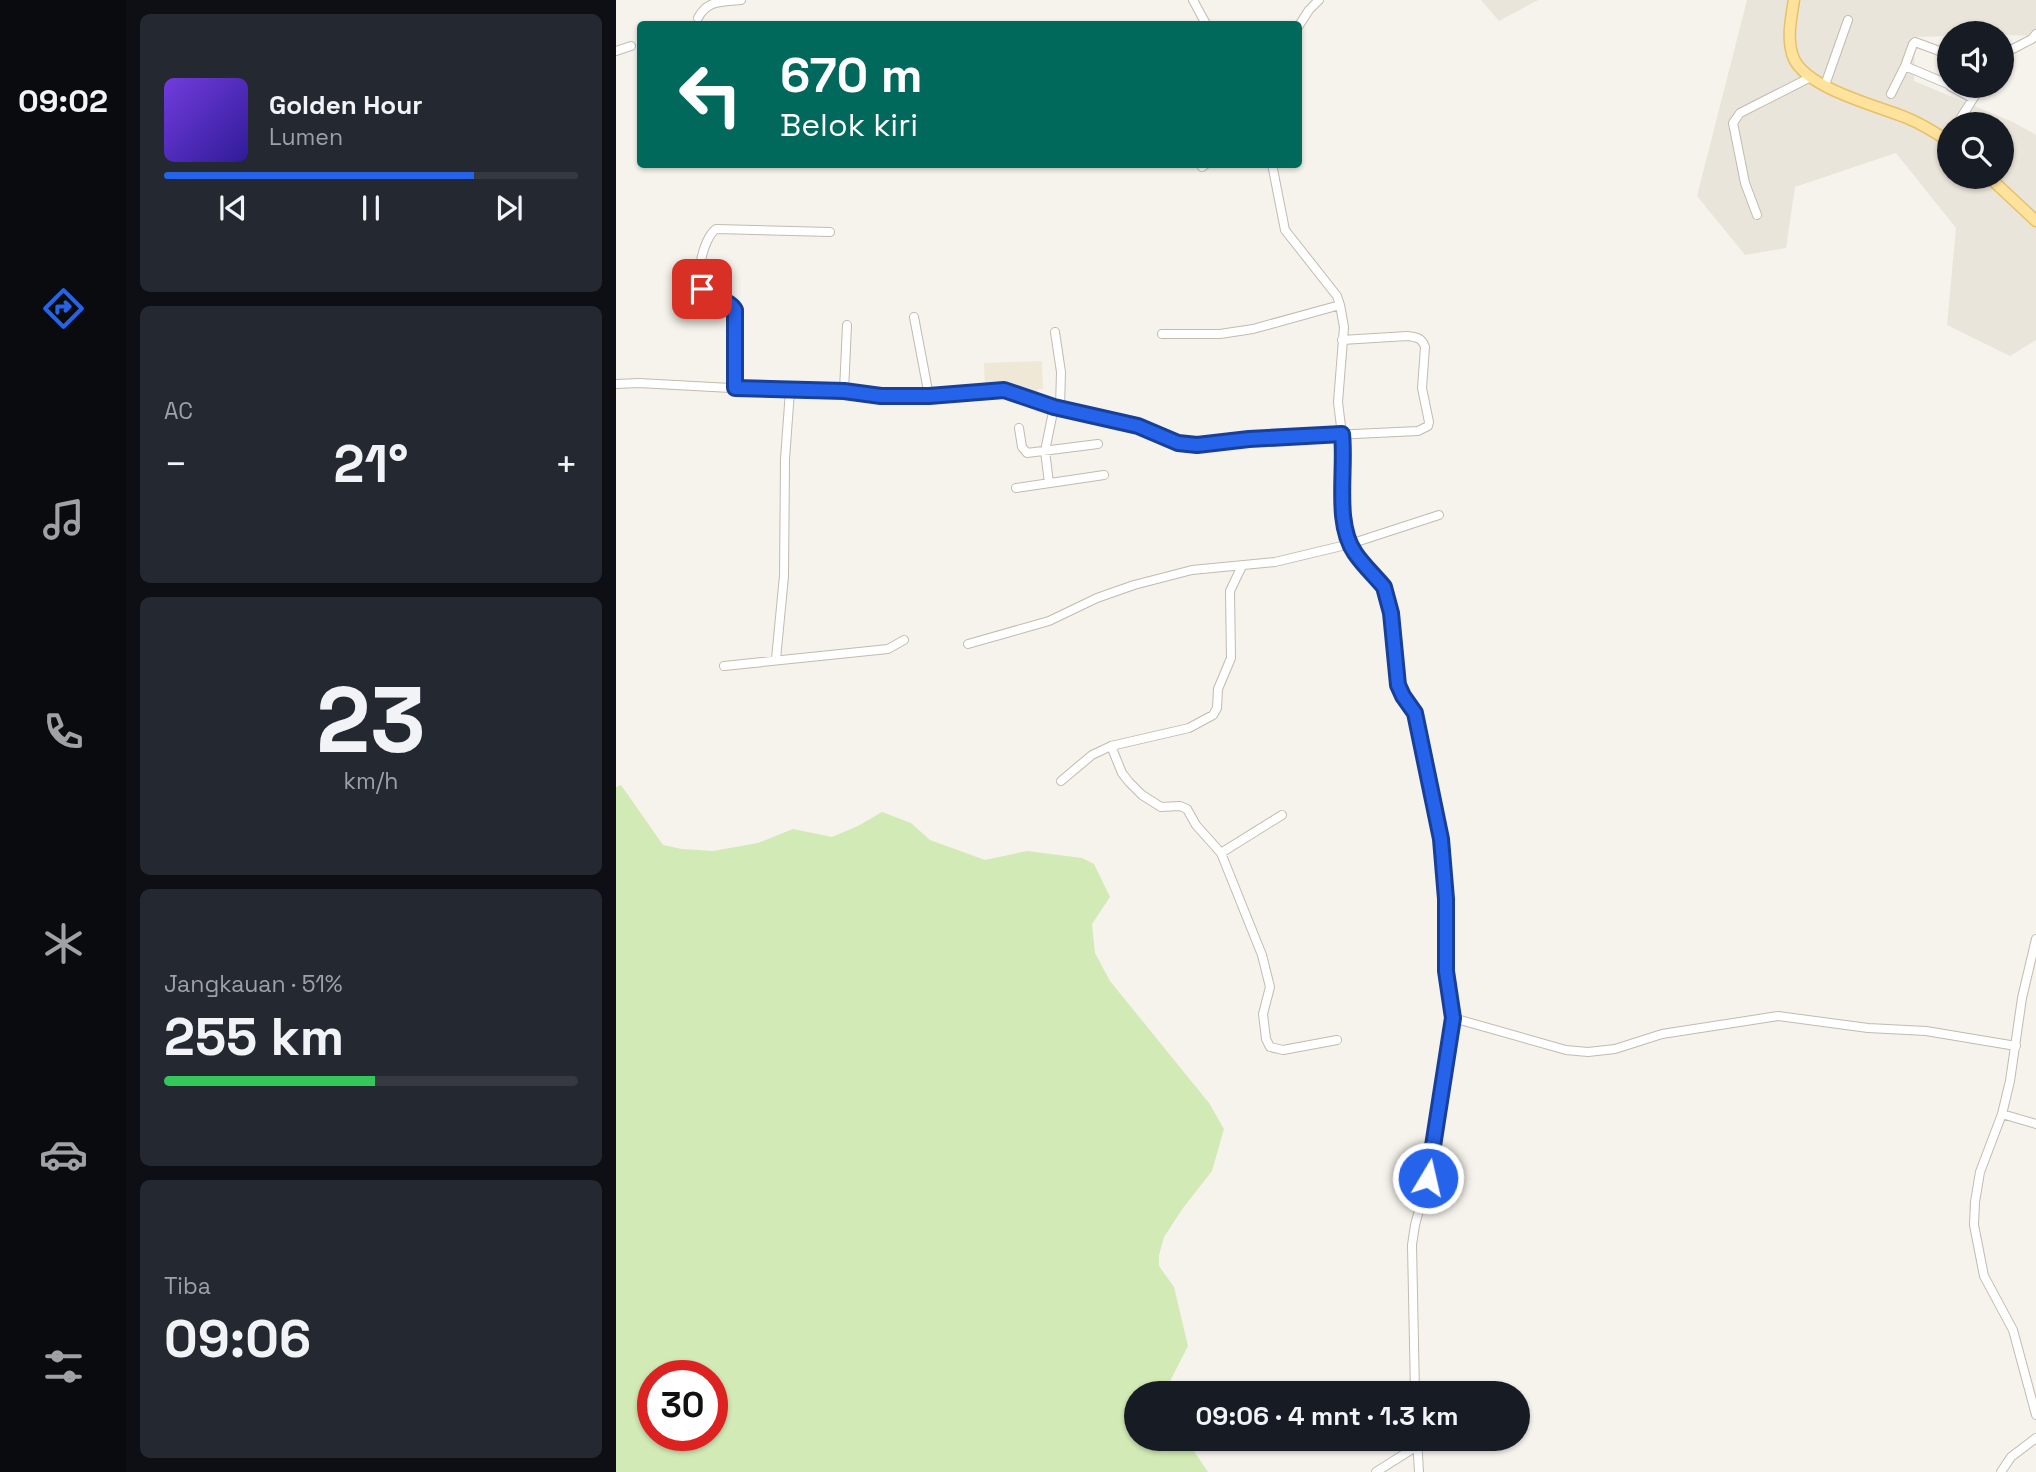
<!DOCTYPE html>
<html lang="id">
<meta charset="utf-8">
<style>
:root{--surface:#171b24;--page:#242831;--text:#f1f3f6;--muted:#9ea1a6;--line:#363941;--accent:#2563eb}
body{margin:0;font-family:"Space Grotesk",sans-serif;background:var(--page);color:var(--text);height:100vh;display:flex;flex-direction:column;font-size:26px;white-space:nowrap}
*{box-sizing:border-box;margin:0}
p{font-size:23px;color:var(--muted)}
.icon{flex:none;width:38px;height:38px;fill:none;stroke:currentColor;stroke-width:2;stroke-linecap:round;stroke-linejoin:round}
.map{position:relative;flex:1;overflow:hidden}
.side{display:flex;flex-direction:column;gap:14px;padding:14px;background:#0d0f14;width:490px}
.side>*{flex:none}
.banner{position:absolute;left:21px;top:21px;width:665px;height:147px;border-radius:7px;box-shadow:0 2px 5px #0004;background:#00695c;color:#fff;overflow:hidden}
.fabs{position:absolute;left:1321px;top:21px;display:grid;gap:14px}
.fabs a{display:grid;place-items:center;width:77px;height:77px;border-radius:50%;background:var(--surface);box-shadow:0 2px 5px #0004;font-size:35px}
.speed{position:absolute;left:21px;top:1360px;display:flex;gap:14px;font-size:35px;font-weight:700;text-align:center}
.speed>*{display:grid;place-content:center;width:91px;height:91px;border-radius:50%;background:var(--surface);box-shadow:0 2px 5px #0004;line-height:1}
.speed .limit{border:10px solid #d22;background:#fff;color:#111}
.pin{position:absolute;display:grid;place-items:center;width:60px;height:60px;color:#fff;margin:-30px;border-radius:14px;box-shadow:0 4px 10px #0006}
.me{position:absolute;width:77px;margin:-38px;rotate:9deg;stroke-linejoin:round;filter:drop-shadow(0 0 5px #0008)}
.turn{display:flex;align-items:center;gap:24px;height:147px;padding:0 28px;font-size:32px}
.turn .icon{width:91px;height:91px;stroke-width:2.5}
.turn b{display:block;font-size:49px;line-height:60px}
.big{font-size:52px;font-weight:600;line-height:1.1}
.side .card{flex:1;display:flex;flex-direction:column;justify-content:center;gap:10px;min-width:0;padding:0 24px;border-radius:10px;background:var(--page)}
.side .dial{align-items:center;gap:0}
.dial b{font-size:91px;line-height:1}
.song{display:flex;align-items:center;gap:21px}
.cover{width:84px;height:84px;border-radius:10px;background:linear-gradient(135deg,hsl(260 70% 55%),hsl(250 70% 35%))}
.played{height:7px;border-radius:4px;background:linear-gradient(90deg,var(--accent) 75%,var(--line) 75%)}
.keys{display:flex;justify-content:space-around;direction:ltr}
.heat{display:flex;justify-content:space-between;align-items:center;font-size:38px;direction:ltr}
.charge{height:10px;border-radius:5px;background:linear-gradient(90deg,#34c759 51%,var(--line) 0)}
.trip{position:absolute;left:508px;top:1381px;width:406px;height:70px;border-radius:35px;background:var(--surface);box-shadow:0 2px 5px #0004;font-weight:600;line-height:70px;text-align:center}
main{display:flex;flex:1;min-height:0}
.tab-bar{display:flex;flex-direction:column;width:126px;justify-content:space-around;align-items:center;background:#090b0e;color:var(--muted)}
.tab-bar .icon{width:49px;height:49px}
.tab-bar .on{color:var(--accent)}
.tab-bar b{font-size:32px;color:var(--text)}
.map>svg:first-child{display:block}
</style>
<main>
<nav class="tab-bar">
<b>09:02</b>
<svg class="icon on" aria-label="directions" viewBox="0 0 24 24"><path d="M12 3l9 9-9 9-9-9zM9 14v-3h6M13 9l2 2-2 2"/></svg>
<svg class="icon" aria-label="music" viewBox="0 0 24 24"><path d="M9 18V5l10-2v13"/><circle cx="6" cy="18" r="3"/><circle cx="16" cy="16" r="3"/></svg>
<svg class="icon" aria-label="phone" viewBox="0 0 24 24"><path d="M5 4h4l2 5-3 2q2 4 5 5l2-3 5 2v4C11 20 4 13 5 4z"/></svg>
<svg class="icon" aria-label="climate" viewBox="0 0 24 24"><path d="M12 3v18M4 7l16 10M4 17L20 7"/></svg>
<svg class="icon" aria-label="car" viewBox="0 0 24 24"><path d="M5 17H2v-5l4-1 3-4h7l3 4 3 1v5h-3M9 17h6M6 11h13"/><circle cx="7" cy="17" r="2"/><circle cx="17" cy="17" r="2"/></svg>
<svg class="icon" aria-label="filters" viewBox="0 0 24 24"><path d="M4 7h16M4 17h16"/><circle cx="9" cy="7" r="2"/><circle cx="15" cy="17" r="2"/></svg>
</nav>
<section class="side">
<div class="card">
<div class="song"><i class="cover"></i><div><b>Golden Hour</b><p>Lumen</p></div></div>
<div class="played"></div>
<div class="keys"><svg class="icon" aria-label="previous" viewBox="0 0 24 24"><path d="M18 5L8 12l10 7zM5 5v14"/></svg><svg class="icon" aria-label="pause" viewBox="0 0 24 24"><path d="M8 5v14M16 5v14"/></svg><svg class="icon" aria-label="next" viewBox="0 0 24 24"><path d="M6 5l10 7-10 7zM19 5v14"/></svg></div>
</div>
<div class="card"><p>AC</p>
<div class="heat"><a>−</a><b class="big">21°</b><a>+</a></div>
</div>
<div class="card dial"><b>23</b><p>km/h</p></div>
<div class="card"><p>Jangkauan · 51%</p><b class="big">255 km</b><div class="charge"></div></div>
<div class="card"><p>Tiba</p><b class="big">09:06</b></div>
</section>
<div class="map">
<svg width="1420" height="1472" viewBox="0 0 1420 1472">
<rect width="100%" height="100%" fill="#f6f3ec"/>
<path fill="#eae5da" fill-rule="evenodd" d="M865,0H922L883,21Z
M1131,0H1420V36L1334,33L1333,36L1299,37L1298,81L1397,122L1420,135V340L1394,356L1331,325L1340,228L1280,153L1179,187L1170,248L1129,255L1081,196ZM1334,124H1386V177H1334Z"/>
<path fill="#efe8d6" d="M426,361L427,389H422V398L369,388L368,363Z"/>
<path fill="#d2eab5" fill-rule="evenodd" d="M5,785L47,845L66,849L97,851L142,843L177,829L216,837L242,826L266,812L295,823L314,840L369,860L411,851L466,858L478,864L494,897L476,924L479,953L494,981L593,1103L608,1129L596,1171L567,1208L548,1237L543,1255V1266L558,1287L572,1346L548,1393H520V1438L570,1439L592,1472H0V787ZM37,1376H96V1435H37Z"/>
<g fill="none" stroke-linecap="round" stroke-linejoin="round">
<g stroke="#c2bbae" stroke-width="10">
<path id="minor" d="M577,0L590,24
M82,18C91,0 106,2 125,0
M682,27L693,10L703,0
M0,51L15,46
M1334,55L1299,42L1297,44L1289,66L1334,85
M1386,57L1389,53L1416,39L1420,34
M1209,85L1232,20
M1334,86L1356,98
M1275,94L1289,66
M1341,124L1365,86
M656,164L669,230L721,296L724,305L728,327L722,402L728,451L727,495L730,536L739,553L768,587L775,613L782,685L787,696L799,713L825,839L830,899V971L837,1018L812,1178L799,1225L796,1245L799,1393
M586,167L590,164
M1141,215L1129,183L1117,123L1124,113L1195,77
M298,317L313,396
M439,332L445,372L444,408
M546,334H604L637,329L724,305
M0,384L23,383L133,389L228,391L265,396H313L388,390L438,407L522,426L562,443L581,445L675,437L802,431L812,426L813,422L806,388L809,347C806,338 801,337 791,336L726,340
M119,388V310C113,300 100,301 91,294C76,283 87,238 100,229L214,232
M228,391L231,325
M403,428L406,447L411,453L482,444
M433,483L429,451L438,407
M400,488L488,475
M352,644L433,621L481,598L518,585L576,570L659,562L734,544L823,515
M160,659L168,576L169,459L174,391
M108,666L272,649L288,640
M495,746L506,773L513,782L526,795L545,807L564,806L571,809L580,825L605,853L666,815
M445,781L476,755L495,746L573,728L597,715L601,708L602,689L615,658L614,591L626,566
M605,853L646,955L654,987L647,1014L650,1039L654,1047L667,1050L721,1040
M1420,939L1406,998L1394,1081L1386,1114L1364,1172L1359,1202L1358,1225L1368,1276L1397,1330L1420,1415
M837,1018L950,1050L972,1052L999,1049L1046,1034L1162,1016L1252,1028L1310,1031L1400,1046
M1386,1114L1420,1124
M801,1438L803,1472
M760,1472L801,1446
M1385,1472L1395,1457L1420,1438"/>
</g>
<g stroke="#e6c16a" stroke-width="13">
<path id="major" d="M1178,0C1175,19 1170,40 1178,59C1192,89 1262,106 1291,118C1306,124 1320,133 1334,142
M1373,177L1420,221"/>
</g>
<use href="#minor" stroke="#fff" stroke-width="8"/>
<use href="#major" stroke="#ffe39c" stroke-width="10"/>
</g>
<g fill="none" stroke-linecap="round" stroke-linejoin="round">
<g stroke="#184099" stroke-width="18">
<path id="route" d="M86,289C95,300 112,298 119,310V388L228,391L265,396H313L388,390L438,407L522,426L562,443L581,445L633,439L726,434C730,470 718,523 739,553C747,565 759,576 768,587L775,613L782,685L787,696L799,713L825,839L830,899V971L837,1018L812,1178"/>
</g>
<use href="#route" stroke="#2563eb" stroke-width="12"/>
</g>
</svg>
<div class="fabs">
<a><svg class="icon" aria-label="sound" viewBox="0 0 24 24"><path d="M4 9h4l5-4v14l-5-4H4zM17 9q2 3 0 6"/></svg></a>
<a><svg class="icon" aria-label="search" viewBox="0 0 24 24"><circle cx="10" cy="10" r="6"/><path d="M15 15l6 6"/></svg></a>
</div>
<div class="speed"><div class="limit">30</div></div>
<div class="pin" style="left:86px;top:289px;background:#d93025"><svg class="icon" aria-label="arrive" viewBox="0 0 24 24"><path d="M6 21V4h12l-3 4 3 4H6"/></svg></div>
<svg class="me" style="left:812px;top:1178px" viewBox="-20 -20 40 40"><circle r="17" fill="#2563eb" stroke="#fff" stroke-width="3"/><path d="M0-11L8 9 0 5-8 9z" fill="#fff"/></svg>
<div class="trip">09:06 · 4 mnt · 1.3 km</div>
<div class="banner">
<div class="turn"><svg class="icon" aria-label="left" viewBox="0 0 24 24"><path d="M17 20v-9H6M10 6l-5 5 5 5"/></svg><div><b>670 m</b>Belok kiri</div></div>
</div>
</div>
</main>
